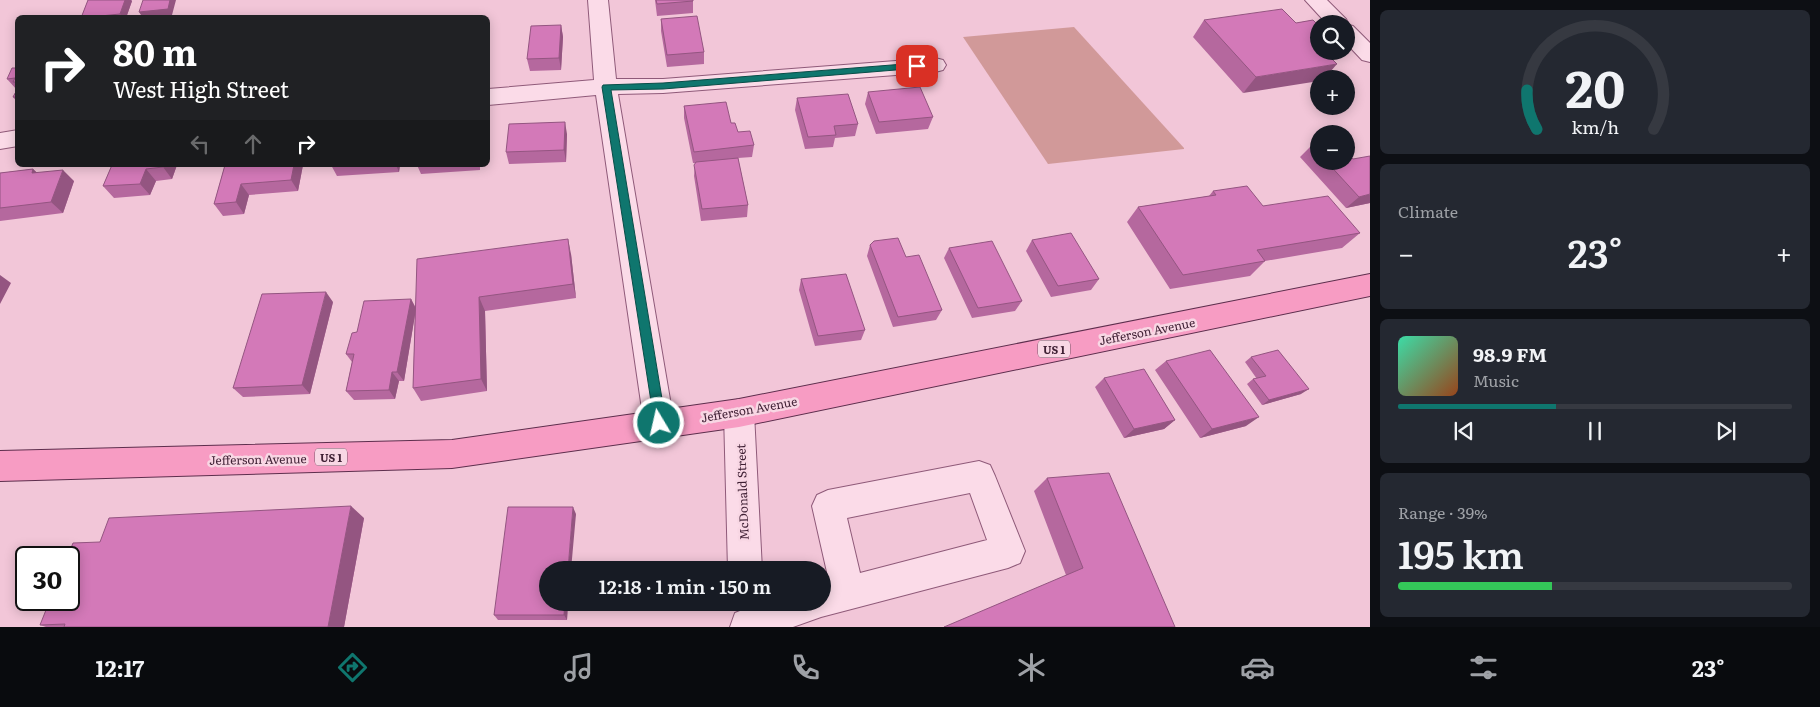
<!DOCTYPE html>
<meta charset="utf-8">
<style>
:root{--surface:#171b24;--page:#242831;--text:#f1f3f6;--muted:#9ea1a6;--line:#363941;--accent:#0f766e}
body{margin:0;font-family:Literata,serif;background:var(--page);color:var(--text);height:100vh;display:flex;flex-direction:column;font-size:19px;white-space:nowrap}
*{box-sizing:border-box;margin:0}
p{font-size:16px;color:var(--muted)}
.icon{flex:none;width:28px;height:28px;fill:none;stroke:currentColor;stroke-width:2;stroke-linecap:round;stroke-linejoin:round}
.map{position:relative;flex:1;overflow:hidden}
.details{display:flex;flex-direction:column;gap:10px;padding:10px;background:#0d0f14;width:450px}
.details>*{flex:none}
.hud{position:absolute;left:15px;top:15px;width:475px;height:152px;border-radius:8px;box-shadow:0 2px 12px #0003;background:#202124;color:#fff;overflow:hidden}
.tools{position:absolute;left:1310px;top:15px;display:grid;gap:10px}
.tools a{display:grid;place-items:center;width:45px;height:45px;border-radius:50%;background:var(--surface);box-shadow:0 2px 12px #0003;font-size:25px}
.speed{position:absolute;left:15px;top:546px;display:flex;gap:10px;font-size:25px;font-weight:700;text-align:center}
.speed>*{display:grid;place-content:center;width:65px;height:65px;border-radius:50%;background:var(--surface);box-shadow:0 2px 12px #0003;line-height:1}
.speed .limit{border:2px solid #111;border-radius:8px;background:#fff;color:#111}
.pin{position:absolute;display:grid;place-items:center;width:42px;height:42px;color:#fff;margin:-21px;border-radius:10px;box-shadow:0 2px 8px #0006}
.me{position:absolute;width:55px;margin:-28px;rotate:351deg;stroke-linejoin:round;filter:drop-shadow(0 0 4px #0008)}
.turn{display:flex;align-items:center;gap:18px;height:105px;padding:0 15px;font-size:22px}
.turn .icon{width:65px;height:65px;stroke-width:2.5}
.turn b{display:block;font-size:35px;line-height:42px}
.lanes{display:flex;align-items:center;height:48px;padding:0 15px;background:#0003;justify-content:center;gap:25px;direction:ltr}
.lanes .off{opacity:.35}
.big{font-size:38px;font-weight:600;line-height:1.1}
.details .card{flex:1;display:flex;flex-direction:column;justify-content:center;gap:8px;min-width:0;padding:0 18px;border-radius:8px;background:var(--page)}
.details .dial{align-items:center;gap:0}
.dial svg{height:130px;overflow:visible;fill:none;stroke:var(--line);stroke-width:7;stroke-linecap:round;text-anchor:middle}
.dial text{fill:var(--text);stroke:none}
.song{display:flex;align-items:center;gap:15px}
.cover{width:60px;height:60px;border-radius:8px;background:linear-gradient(135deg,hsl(160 70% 55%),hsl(20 70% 35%))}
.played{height:5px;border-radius:2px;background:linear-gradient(90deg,var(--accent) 40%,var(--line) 40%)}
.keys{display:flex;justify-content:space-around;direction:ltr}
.heat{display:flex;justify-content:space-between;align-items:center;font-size:28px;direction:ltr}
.charge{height:8px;border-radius:4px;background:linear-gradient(90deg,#34c759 39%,var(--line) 0)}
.trip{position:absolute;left:539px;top:561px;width:292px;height:50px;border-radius:25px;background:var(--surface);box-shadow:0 2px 12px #0003;font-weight:600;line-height:50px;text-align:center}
.tab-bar{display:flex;height:80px;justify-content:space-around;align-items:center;background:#090b0e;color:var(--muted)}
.tab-bar .icon{width:35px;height:35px}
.tab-bar .selected{color:var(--accent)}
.tab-bar b{font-size:22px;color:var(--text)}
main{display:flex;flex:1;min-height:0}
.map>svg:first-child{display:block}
</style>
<main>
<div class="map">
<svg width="1370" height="627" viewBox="0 0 1370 627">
<rect width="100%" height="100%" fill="#f2c6d8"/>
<path fill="#d19999" d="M1074,27L1184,148V149L1048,164L963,37Z"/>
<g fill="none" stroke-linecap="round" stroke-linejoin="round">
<g stroke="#8f5a79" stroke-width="2">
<path id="minor" d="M588,0H608L616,79H663L935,58L943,60L946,65L943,70L935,72L663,93L618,94L674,423L670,433L659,437L648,433L644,423L596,95L488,105V89L594,80Z
M1305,0H1327L1346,19L1349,25L1353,26L1370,43V62L1362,60L1346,43V24H1327Z
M18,130V146L0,149V133Z
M739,399L750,403L754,413L762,570H728L724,413L728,403Z
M979,461L990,465L995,476L1025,551L1020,563L1008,568L821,617L793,627H730L735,613L762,602H822V583L829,581L812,506L817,495L828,490ZM970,493L987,540L860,573L847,518Z"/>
</g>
<g stroke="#5d2e4d" stroke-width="2">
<path id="major" d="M1370,274V296L739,427L452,468L0,481V451L452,440L739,399Z"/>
</g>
<use href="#minor" fill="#fbdbe8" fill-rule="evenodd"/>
<use href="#major" fill="#f79cc3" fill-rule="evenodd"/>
</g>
<path fill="#b5689e" d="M88,0H131L132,1L126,18H81Z
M655,0H693V13L657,16Z
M661,19L704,52V64L667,67L661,31Z
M1204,20L1296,23L1313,20L1243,93L1193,37Z
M561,25L563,37L561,70L530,71L527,59Z
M18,68V103L13,97L17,90L7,79Z
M868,92L933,117L928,129L876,134L865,104Z
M797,98L858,124L855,136L835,138L833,147L805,149L795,110Z
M684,106L738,132L754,145L752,157L738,158L748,205L747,217L701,221L694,176L695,163H693L684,118Z
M567,134L566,162L509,164L506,152Z
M1319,144V161H1346L1370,203L1346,208L1300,157L1311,146Z
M112,165H177L172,179L156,181L150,195L114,198L103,186Z
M225,165H303L298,191L249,195L244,214L223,216L214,204Z
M331,165H400L399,172L337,176Z
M417,165H480V170L421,174Z
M33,169L37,173L74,181L63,213L0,221V173Z
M1213,191L1263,206L1360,233L1342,248L1265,261L1250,276L1170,289L1127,222L1138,207L1209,196Z
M1032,240L1099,279L1091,290L1051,297L1026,251Z
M870,245L906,257L942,310L936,320L893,327L867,256Z
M949,248L1022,301L1015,311L972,318L944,258Z
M571,254L576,298L485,311L487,391L421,401L413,388L415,314L404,381H399L395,399L354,400L346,391L352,362L346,354L357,332L411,299L416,308Z
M801,279L865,330L861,340L815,346L799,290Z
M333,302L310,394L243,397L233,388Z
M1251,357L1301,394L1262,405L1247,384L1253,379H1257L1245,362Z
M1166,361L1246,426L1200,438L1155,370Z
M1104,378L1175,420L1164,429L1124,438L1095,387Z
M1047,478L1175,627L1066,575L1034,491Z
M576,514L548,602H568L567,620H498L494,615Z
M364,518L344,627H46L40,625L100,542Z"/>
<path fill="#945581" d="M125,0H131L132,1L126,18H122L120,14Z
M170,0H176L172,15L155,18H143L139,12Z
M561,25L563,37L561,70L559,58Z
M1337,64L1324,79H1319V81L1243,93L1256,77Z
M565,122L567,134L566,162L564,150Z
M163,165H177L172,179L163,167Z
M294,165H303L298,191L291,180Z
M396,165H400L399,172Z
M33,169L45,180L32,173Z
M146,169L156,181L150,195L140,184Z
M63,170L74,181L63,213L51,202Z
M241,184L249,195L244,214L236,202Z
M1370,194V203L1346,208L1359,197Z
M568,239L571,254L576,298L573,284Z
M0,275L11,283L0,304Z
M326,292L333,302L310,394L302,385Z
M479,297L485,311L487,391L481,379Z
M411,299L416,309L404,381L397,372Z
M392,372L399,381L395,399L389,390Z
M1309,389L1301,394L1262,405L1269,400Z
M1259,417L1246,426L1200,438L1212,429Z
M1175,420L1164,429L1124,438L1134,429Z
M351,506L364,518L344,627H328Z
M573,507L576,514L571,570H568Z
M565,602H568L567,620L564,615Z"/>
<path fill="#d379b8" stroke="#945581" d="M88,0H125L120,14L81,18Z
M143,0H170L168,9L139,12Z
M656,0H693V1L657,4Z
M1282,9L1296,23L1313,20L1319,26V45H1317L1319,46V51H1324L1337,64L1256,77L1204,20Z
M409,16V18H390Z
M697,16L704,52L667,55L661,19Z
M561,25L559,58L527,59L531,26Z
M12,68H18V82H13L15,78L7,79Z
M920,87L933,117L879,122L868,92Z
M18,88V97H13Z
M848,94L858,124L834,126L836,135L808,137L797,98Z
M726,102L731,123H735L738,132L750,131L754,145L694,152L684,106Z
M565,122L564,150L506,152L509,124Z
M1319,144V154L1311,146Z
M1346,153L1353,159L1370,156V194L1359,197L1326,161H1346Z
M738,158L748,205L702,209L694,165L696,162Z
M112,165H163V167L146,169L140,184L103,186Z
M225,165H294L291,180L241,184L236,202L214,204Z
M33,169L32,173L63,170L51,202L0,208V173Z
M1247,186L1263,206L1328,196L1360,233L1257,250L1265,261L1183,275L1138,207L1216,195L1213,191Z
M1071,233L1099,279L1058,286L1032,240Z
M898,238L906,257L919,255L942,310L898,317L870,245L874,241Z
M568,239L573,284L479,297L481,379L413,388L417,259Z
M992,241L1022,301L978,308L949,248Z
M846,274L865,330L818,336L801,279Z
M326,292L302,385L233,388L262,294Z
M411,299L397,372H392L389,390L346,391L354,354H346L352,333L357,332L364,301Z
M1210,350L1259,417L1212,429L1166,361Z
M1278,350L1309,389L1269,400L1253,379L1266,376L1251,357Z
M1144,369L1175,420L1134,429L1104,378Z
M1109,473L1175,627H944L1083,568L1047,478Z
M351,506L328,627H64L65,624L40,625L50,600H69V558H67L73,543L100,542L109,518Z
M508,507H573L568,570H548V602H565L564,615H494Z"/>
<path fill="#0f766e" stroke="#0a4d48" d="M917,63L921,66L920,68L663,89L611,90L666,423L664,427L659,429L655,427L602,87L603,85L663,83Z"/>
<g text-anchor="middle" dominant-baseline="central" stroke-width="5" stroke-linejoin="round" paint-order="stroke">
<g fill="#f8d7e4" stroke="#765668" stroke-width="1">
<rect x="1038" y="340.5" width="32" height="17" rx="4"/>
<rect x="315" y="448.5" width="32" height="17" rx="4"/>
</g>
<g font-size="11" font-weight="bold" fill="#3e1f33">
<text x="1054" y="349">US 1</text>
<text x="331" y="457">US 1</text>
</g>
<g font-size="12" fill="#3e1f33" stroke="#f8d7e4">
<text transform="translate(1147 331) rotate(-11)">Jefferson Avenue</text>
<text transform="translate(749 409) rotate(-10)">Jefferson Avenue</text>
<text transform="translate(258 459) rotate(-1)">Jefferson Avenue</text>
<text transform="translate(742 492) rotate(-92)">McDonald Street</text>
</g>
</g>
</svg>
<div class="tools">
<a><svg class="icon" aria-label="search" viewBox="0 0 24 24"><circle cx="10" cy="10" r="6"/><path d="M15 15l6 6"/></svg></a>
<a>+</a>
<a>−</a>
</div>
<div class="speed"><div class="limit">30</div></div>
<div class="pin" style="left:917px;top:66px;background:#d93025"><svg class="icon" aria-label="arrive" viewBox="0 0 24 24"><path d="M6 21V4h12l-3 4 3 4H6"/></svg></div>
<svg class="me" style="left:659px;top:423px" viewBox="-20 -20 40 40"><circle r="17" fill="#0f766e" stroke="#fff" stroke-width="3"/><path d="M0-11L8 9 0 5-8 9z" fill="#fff"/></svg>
<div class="trip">12:18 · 1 min · 150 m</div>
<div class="hud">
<div class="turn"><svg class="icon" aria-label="right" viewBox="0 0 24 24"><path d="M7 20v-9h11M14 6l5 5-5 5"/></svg><div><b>80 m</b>West High Street</div></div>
<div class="lanes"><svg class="icon off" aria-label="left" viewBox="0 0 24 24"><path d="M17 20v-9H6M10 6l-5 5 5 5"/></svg><svg class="icon off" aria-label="ahead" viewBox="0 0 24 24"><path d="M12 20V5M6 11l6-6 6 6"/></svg><svg class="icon" aria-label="right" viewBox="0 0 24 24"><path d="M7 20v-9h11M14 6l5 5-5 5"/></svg></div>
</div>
</div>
<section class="details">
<div class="card dial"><svg viewBox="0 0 100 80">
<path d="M14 69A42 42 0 1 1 86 69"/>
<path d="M14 69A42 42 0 0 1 8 45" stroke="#0f766e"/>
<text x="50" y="56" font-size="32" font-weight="700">20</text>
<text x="50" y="72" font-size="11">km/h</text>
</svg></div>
<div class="card"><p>Climate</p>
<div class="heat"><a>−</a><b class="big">23°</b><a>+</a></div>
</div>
<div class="card">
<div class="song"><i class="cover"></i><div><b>98.9 FM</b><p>Music</p></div></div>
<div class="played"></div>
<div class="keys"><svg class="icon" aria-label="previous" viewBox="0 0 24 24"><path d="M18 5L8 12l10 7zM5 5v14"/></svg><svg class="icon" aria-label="pause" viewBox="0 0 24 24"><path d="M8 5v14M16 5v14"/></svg><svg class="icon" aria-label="next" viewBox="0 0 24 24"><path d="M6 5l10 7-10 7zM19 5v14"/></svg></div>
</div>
<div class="card"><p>Range · 39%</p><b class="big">195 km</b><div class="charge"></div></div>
</section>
</main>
<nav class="tab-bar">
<b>12:17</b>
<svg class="icon selected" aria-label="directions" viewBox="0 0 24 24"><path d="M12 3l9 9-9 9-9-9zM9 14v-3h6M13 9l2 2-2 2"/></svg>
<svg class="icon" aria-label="music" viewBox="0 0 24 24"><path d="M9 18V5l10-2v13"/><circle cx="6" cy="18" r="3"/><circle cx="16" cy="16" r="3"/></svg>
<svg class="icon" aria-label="phone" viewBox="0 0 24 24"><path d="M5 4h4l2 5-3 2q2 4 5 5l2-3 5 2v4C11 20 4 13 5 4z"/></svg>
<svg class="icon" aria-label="climate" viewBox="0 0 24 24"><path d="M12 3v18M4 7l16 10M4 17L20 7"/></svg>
<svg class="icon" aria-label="car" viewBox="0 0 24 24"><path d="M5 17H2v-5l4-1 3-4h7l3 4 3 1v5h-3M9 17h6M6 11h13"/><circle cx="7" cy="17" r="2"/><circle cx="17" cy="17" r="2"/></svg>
<svg class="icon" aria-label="filters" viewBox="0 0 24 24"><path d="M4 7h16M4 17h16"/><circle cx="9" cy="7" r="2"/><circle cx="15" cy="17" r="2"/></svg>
<b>23°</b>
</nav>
